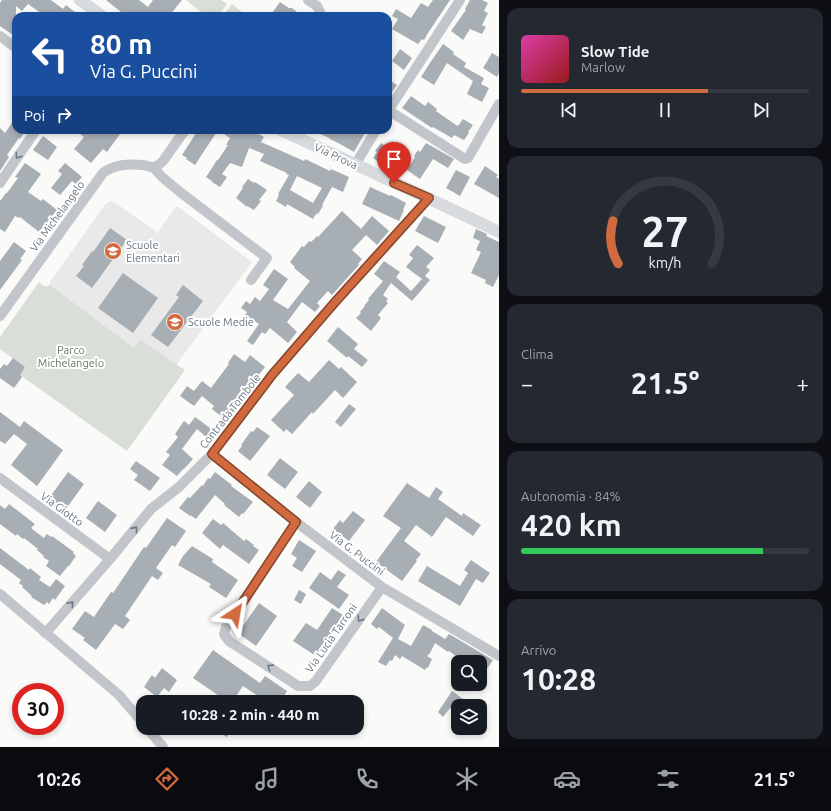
<!DOCTYPE html>
<html lang="it">
<meta charset="utf-8">
<style>
:root{--surface:#171b24;--page:#242831;--text:#f1f3f6;--muted:#9ea1a6;--line:#363941;--accent:#d26a40}
body{margin:0;font-family:Ubuntu,sans-serif;background:var(--page);color:var(--text);height:100vh;display:flex;flex-direction:column;font-size:15px;white-space:nowrap}
*{box-sizing:border-box;margin:0}
p{font-size:13px;color:var(--muted)}
.icon{flex:none;width:22px;height:22px;fill:none;stroke:currentColor;stroke-width:2;stroke-linecap:round;stroke-linejoin:round}
.map{position:relative;flex:1;overflow:hidden}
.panel{display:flex;flex-direction:column;gap:8px;padding:8px;background:#0d0f14;width:332px}
.panel>*{flex:none}
.top-card{position:absolute;left:12px;top:12px;width:380px;height:122px;border-radius:12px;box-shadow:0 2px 6px #0003;background:#1a4fa0;color:#fff;overflow:hidden}
.fabs{position:absolute;left:451px;top:655px;display:grid;gap:8px}
.fabs a{display:grid;place-items:center;width:36px;height:36px;border-radius:8px;background:var(--surface);box-shadow:0 2px 6px #0003;font-size:20px}
.speed{position:absolute;left:12px;top:683px;display:flex;gap:8px;font-size:20px;font-weight:700;text-align:center}
.speed>*{display:grid;place-content:center;width:52px;height:52px;border-radius:50%;background:var(--surface);box-shadow:0 2px 6px #0003;line-height:1}
.speed .limit{border:6px solid #d22;background:#fff;color:#111}
.pin{position:absolute;display:grid;place-items:center;width:34px;height:34px;color:#fff;margin:-41px -17px;border-radius:50% 50% 50% 0;rotate:-45deg;box-shadow:0 0 4px #0007}
.pin .icon{rotate:45deg}
.me{position:absolute;width:44px;margin:-22px;rotate:33deg;stroke-linejoin:round;filter:drop-shadow(0 0 3px #0008)}
.turn{display:flex;align-items:center;gap:14px;height:84px;padding:0 12px;font-size:18px}
.turn .icon{width:52px;height:52px;stroke-width:2.5}
.turn b{display:block;font-size:28px;line-height:34px}
.then{display:flex;align-items:center;height:38px;padding:0 12px;background:#0003;gap:8px;font-size:15px}
.big{font-size:30px;font-weight:600;line-height:1.1}
.panel .card{flex:1;display:flex;flex-direction:column;justify-content:center;gap:6px;min-width:0;padding:0 14px;border-radius:12px;background:var(--page)}
.panel .dial{align-items:center;gap:0}
.dial svg{height:104px;overflow:visible;fill:none;stroke:var(--line);stroke-width:7;stroke-linecap:round;text-anchor:middle}
.dial text{fill:var(--text);stroke:none}
.song{display:flex;align-items:center;gap:12px}
.cover{width:48px;height:48px;border-radius:6px;background:linear-gradient(135deg,hsl(320 70% 55%),hsl(0 70% 35%))}
.played{height:4px;border-radius:2px;background:linear-gradient(90deg,var(--accent) 65%,var(--line) 65%)}
.keys{display:flex;justify-content:space-around;direction:ltr}
.heat{display:flex;justify-content:space-between;align-items:center;font-size:22px;direction:ltr}
.charge{height:6px;border-radius:3px;background:linear-gradient(90deg,#34c759 84%,var(--line) 0)}
.trip{position:absolute;left:136px;top:695px;width:228px;height:40px;border-radius:12px;background:var(--surface);box-shadow:0 2px 6px #0003;font-weight:600;line-height:40px;text-align:center}
.dock{display:flex;height:64px;justify-content:space-around;align-items:center;background:#090b0e;color:var(--muted)}
.dock .icon{width:28px;height:28px}
.dock .active{color:var(--accent)}
.dock b{font-size:18px;color:var(--text)}
main{display:flex;flex:1;min-height:0}
.map>svg:first-child{display:block}
</style>
<main>
<div class="map">
<svg width="499" height="747" viewBox="0 0 499 747">
<rect width="100%" height="100%" fill="#fafaf8"/>
<path fill="#e8e9e8" d="M111,201L114,202L154,230L157,233L177,206L252,262L176,365L140,339L134,348L50,285V282L106,203Z"/>
<path fill="#daded8" d="M186,0H221L227,4L218,16H206Z
M232,4L242,12L239,16H223Z
M39,282L45,287L50,285L134,348L140,339L177,365L185,370L127,451L20,375L25,367L0,349V337Z"/>
<path fill="#a7aeb4" fill-rule="evenodd" d="M2,0H51L63,9L66,5L80,16H45L28,4L22,11L16,6V37L0,26V3Z
M106,0H139L148,7L153,0H182L169,16H126Z
M433,0H450L428,33L424,40L422,39L418,44L392,29L398,19L392,16L396,9L411,18L421,3L428,7Z
M470,0H482L488,3L484,11L488,13L482,25L486,27L482,34L470,29L463,40L451,31L466,10L465,9Z
M280,2L289,8H292L302,16H270Z
M443,44L454,52L453,54L466,63L464,67L484,78L481,84L489,88L482,102L467,94L473,81L447,63L434,85L421,77L430,63Z
M400,49L412,58L404,70L392,61Z
M492,53L499,57V73L497,77L483,68Z
M388,79L397,85L388,98Z
M411,96L425,106L428,102L437,109L436,111L456,125L458,126L463,119L473,125L468,132L469,133L464,140L454,135L452,138L433,127L432,128L402,108Z
M16,117V130H20L24,133L20,139L19,138L7,155L9,157L0,171V128L5,133Z
M75,130H114L120,134L107,152L103,149L91,163L74,149L84,137Z
M198,130H251L264,137L261,142L304,161L305,159L330,171L331,169L349,177L343,192L332,187L322,205L323,206L318,214L317,213L316,215H315L313,219L287,204L286,207L276,201L279,195L278,194L289,175L286,174L287,173L260,161L264,154L249,148L242,167L230,163L222,174L227,177L220,187L212,182V181L206,177L217,160H218L228,145H226L230,138L218,130L195,165L186,159L187,158L182,155ZM297,176L322,188L313,203L290,190Z
M312,130H360L365,133L354,152L340,144L330,139L329,138Z
M43,136L57,147L48,160L33,150Z
M392,141L399,146L386,167L373,158L377,152L375,151L381,143L388,148Z
M426,143L454,159L448,168L433,159L420,179L407,170L415,157L414,156L418,150L420,152Z
M25,163L41,174L28,192L41,201L43,199L57,210L39,232L20,217L19,218L15,216L5,232L0,229V201L6,193H7L18,178L15,177Z
M65,163L82,177L76,184L72,181L60,195L51,188L62,174L58,171Z
M485,166L498,175L496,177L499,179V198L474,184Z
M456,170L470,177L460,196L446,188Z
M248,179L254,183L255,182L267,190L259,200L261,201L254,210L247,206V207L236,198L243,188L242,187Z
M370,187L390,196L391,195L406,203L403,210H404L399,221L362,204Z
M342,211L361,229L372,216L389,231L377,245L366,235L352,250L362,259L358,264L359,265L332,295L328,291L317,303L320,306L315,312L302,302L287,322L297,332L288,343L270,328L265,334L262,332L253,345L247,341L259,324L245,315L247,312L241,308L246,301L250,304L255,297L260,301L269,289L263,285L274,269L288,279L273,300L288,309L310,281L294,268L295,267L290,262L302,246L304,247L309,241L311,242L317,236L318,237Z
M424,216L446,227L438,243L415,231Z
M110,228L127,240L92,288L76,276L84,266L82,265L92,251L93,252Z
M476,229L487,234L486,236L499,242V275L493,287L485,283L486,280L471,273L481,252L476,250L480,241L473,238Z
M14,242L26,251L20,259L22,260L0,290V261Z
M417,245L434,258L426,267L430,270L425,276L430,280L412,301L391,283L383,295L388,299L386,301L388,303L378,315L381,318L371,331L356,318L361,313L360,312L365,306H364L369,300L368,299L383,281L374,274L384,261L400,272L396,277L411,291L422,279L406,267L413,258L409,255Z
M123,273L158,298L133,333L98,308Z
M183,285L203,301L168,347L151,335L179,297L176,295Z
M338,327L358,344L354,349L368,360L362,367L348,356L347,358L327,341Z
M234,354L245,362L250,355L265,367L249,387L252,389L235,409H236L227,421L212,409L214,406L202,396L194,406L180,396L187,386L194,391L202,381L211,388L229,364L228,363Z
M13,358L25,367L20,375L22,377L14,388L0,378V369L4,364L7,366Z
M329,360L339,369L341,367L357,382L343,398L335,390L313,414L312,412L292,434L286,429L284,432L271,420L294,395L285,387L298,373L309,382Z
M349,404L356,409L341,427L335,422Z
M0,412L20,427L24,421L63,450L37,486L11,465L27,444L14,434L5,444L0,441Z
M195,417L217,433L211,441L197,429L182,449L193,459L184,469H183L177,476L162,465L170,455L166,452L178,437L175,434L184,421L189,425Z
M257,427L270,436L250,461L238,451L242,446L241,445L251,431L253,432Z
M280,458L298,472L285,489L267,475Z
M136,461L160,478L150,491L134,480L138,475L130,469Z
M68,472L84,484L63,513L47,501Z
M215,472L232,485L231,486L253,502L243,514L242,513L239,517L224,505L225,504L215,495L196,519L190,515V516L179,508L188,497L190,498L202,485L203,486L208,478L210,479Z
M309,481L322,492L310,508L296,497Z
M407,483L429,498L436,487L443,492L438,499L462,516L463,513L481,525L473,536L446,517L432,537L416,525L404,541L421,554L416,560L417,561L402,581L376,562L401,528L383,516Z
M98,501L117,515L105,532L86,518Z
M9,504L35,524L31,528L44,538L47,534L51,537L52,536L74,552L73,553L76,556L69,566H68L60,576L46,566L49,561L43,557L44,556L37,550L38,549L24,538L23,539L17,534L16,536L0,524V505L5,509Z
M353,511L365,520L349,541L333,529L340,520L343,523Z
M167,518L186,531L175,547L172,545L156,568L163,573L158,580L152,576L125,616L130,620L123,629L115,624L96,650L83,640L85,638L72,629L85,611L94,617L111,592L113,593L144,547L146,548Z
M213,519L221,525L223,523L244,541L246,539L254,545L253,546L259,550L249,564L223,545L220,549L202,533Z
M299,540L316,551L302,572L292,566L297,558L291,554Z
M192,546L213,559L212,562L238,580L226,598L209,587L211,584L178,565L183,556Z
M0,548L29,570L30,568L41,577L39,580L50,587L56,579L65,586L55,600L53,598L49,604L47,602L44,605L31,597L32,596L22,587L23,586L19,583L21,580L0,564Z
M471,560L490,573L483,583L476,579L460,606L418,581L427,566L460,586L468,573L464,570Z
M338,570L346,575L337,587L349,595L339,609L309,588L320,572L331,580Z
M299,590L306,594L301,604L294,600Z
M259,603L277,616L256,646L238,633Z
M332,608L343,615L316,656L293,641L306,623L317,630Z
M382,608L405,625L398,639L411,646L423,625L432,630V631L445,639L449,634L493,660L480,679V662H464L449,651L448,652L435,643L430,653L427,656L432,659L428,668L427,667L425,670L402,656L400,659L395,655L392,661L390,660L386,666L378,662L393,638L379,627L377,629L371,624Z
M213,650L260,683L265,676L287,691L280,702H267L243,686L232,702H228L193,678Z
M162,668L177,680L169,692L164,688L157,697L144,687L152,675L155,678Z
M452,691L463,699L456,709L455,708L454,711L450,708L443,717L438,712Z
M210,728H232L227,737Z"/>
<g fill="none" stroke-linecap="round" stroke-linejoin="round">
<path stroke="#c2c5c9" stroke-width="10" d="M308,0L317,6L320,12L318,16
M0,36L16,48
M388,110L465,159L468,158L499,104
M388,111L460,0
M355,165L376,130
M153,167L162,177L180,192L267,258L251,280
M0,183L36,130
M0,316L103,173C114,164 129,164 143,165C146,165 149,167 152,167C157,167 160,164 163,161L185,130
M212,454L296,522L382,587L499,656
M0,478L110,559
M296,522L226,627L224,634L229,641L298,686H310L316,681L382,587
M0,594L119,695L143,723
M45,633L50,628L110,559L151,509L179,487L212,454L272,375L336,301L429,198
M147,728L163,747"/>
<path stroke="#d8dbde" stroke-width="12" d="M80,0L102,16
M281,130C354,164 427,197 499,232"/>
</g>
<defs><path id="oneway-chevron" d="M-2-3.5L2.5 0L-2 3.5" fill="none" stroke-width="1.6" stroke-linecap="round" stroke-linejoin="round"/></defs>
<g stroke="#6c7884">
<use href="#oneway-chevron" transform="translate(18 156) rotate(124)"/>
<use href="#oneway-chevron" transform="translate(135 529) rotate(-51)"/>
<use href="#oneway-chevron" transform="translate(71 604) rotate(-49)"/>
<use href="#oneway-chevron" transform="translate(360 619) rotate(125)"/>
<use href="#oneway-chevron" transform="translate(270 667) rotate(-147)"/>
</g>
<g fill="none" stroke-linecap="round" stroke-linejoin="round">
<g stroke="#88452a" stroke-width="10">
<path id="route" d="M235,614L296,522L212,454L272,375L336,301L429,198L394,183"/>
</g>
<use href="#route" stroke="#d26a40" stroke-width="7"/>
</g>
<defs>
<g id="school-disc" transform="scale(0.9)"><circle r="9.5" fill="#d26a40" stroke="#fff"/><path d="M0-5L7-2L0 1L-7-2ZM-4 1L0 2.5L4 1V4Q0 6-4 4Z" fill="#fff"/></g>
</defs>
<g fill-rule="evenodd">
<use href="#school-disc" x="113" y="251"/>
<use href="#school-disc" x="175" y="322"/>
</g>
<g text-anchor="middle" dominant-baseline="central" stroke-width="4" stroke-linejoin="round" paint-order="stroke">
<g font-size="11" fill="#677480" stroke="#fff">
<text transform="translate(336 156) rotate(25)">Via Prova</text>
<text transform="translate(57 216) rotate(-54)">Via Michelangelo</text>
<text transform="translate(230 411) rotate(-52)">Contrada Tombole</text>
<text transform="translate(62 509) rotate(36)">Via Giotto</text>
<text transform="translate(357 553) rotate(37)">Via G. Puccini</text>
<text transform="translate(331 638) rotate(-55)">Via Lucia Tarroni</text>
</g>
<g font-size="11" fill="#677480" stroke="#fff" text-anchor="start">
<text x="126" y="245">Scuole<tspan x="126" dy="13">Elementari</tspan></text>
<text x="188" y="322">Scuole Medie</text>
</g>
<g font-size="11" fill="#687966" stroke="#fff">
<text x="71" y="350">Parco<tspan x="71" dy="13">Michelangelo</tspan></text>
</g>
</g>
</svg>
<div class="fabs">
<a><svg class="icon" aria-label="search" viewBox="0 0 24 24"><circle cx="10" cy="10" r="6"/><path d="M15 15l6 6"/></svg></a>
<a><svg class="icon" aria-label="layers" viewBox="0 0 24 24"><path d="M12 4l9 5-9 5-9-5zM3 14l9 5 9-5"/></svg></a>
</div>
<div class="speed"><div class="limit">30</div></div>
<div class="pin" style="left:394px;top:183px;background:#d93025"><svg class="icon" aria-label="arrive" viewBox="0 0 24 24"><path d="M6 21V4h12l-3 4 3 4H6"/></svg></div>
<svg class="me" style="left:235px;top:614px" viewBox="-20 -20 40 40"><path d="M0-17L14 15 0 8-14 15z" fill="#d26a40" stroke="#fff" stroke-width="4"/></svg>
<div class="trip">10:28 · 2 min · 440 m</div>
<div class="top-card">
<div class="turn"><svg class="icon" aria-label="left" viewBox="0 0 24 24"><path d="M17 20v-9H6M10 6l-5 5 5 5"/></svg><div><b>80 m</b>Via G. Puccini</div></div>
<div class="then">Poi<svg class="icon" aria-label="right" viewBox="0 0 24 24"><path d="M7 20v-9h11M14 6l5 5-5 5"/></svg></div>
</div>
</div>
<section class="panel">
<div class="card">
<div class="song"><i class="cover"></i><div><b>Slow Tide</b><p>Marlow</p></div></div>
<div class="played"></div>
<div class="keys"><svg class="icon" aria-label="previous" viewBox="0 0 24 24"><path d="M18 5L8 12l10 7zM5 5v14"/></svg><svg class="icon" aria-label="pause" viewBox="0 0 24 24"><path d="M8 5v14M16 5v14"/></svg><svg class="icon" aria-label="next" viewBox="0 0 24 24"><path d="M6 5l10 7-10 7zM19 5v14"/></svg></div>
</div>
<div class="card dial"><svg viewBox="0 0 100 80">
<path d="M14 69A42 42 0 1 1 86 69"/>
<path d="M14 69A42 42 0 0 1 10 36" stroke="#d26a40"/>
<text x="50" y="56" font-size="32" font-weight="700">27</text>
<text x="50" y="72" font-size="11">km/h</text>
</svg></div>
<div class="card"><p>Clima</p>
<div class="heat"><a>−</a><b class="big">21.5°</b><a>+</a></div>
</div>
<div class="card"><p>Autonomia · 84%</p><b class="big">420 km</b><div class="charge"></div></div>
<div class="card"><p>Arrivo</p><b class="big">10:28</b></div>
</section>
</main>
<nav class="dock">
<b>10:26</b>
<svg class="icon active" aria-label="directions" viewBox="0 0 24 24"><path d="M12 3l9 9-9 9-9-9zM9 14v-3h6M13 9l2 2-2 2"/></svg>
<svg class="icon" aria-label="music" viewBox="0 0 24 24"><path d="M9 18V5l10-2v13"/><circle cx="6" cy="18" r="3"/><circle cx="16" cy="16" r="3"/></svg>
<svg class="icon" aria-label="phone" viewBox="0 0 24 24"><path d="M5 4h4l2 5-3 2q2 4 5 5l2-3 5 2v4C11 20 4 13 5 4z"/></svg>
<svg class="icon" aria-label="climate" viewBox="0 0 24 24"><path d="M12 3v18M4 7l16 10M4 17L20 7"/></svg>
<svg class="icon" aria-label="car" viewBox="0 0 24 24"><path d="M5 17H2v-5l4-1 3-4h7l3 4 3 1v5h-3M9 17h6M6 11h13"/><circle cx="7" cy="17" r="2"/><circle cx="17" cy="17" r="2"/></svg>
<svg class="icon" aria-label="filters" viewBox="0 0 24 24"><path d="M4 7h16M4 17h16"/><circle cx="9" cy="7" r="2"/><circle cx="15" cy="17" r="2"/></svg>
<b>21.5°</b>
</nav>
